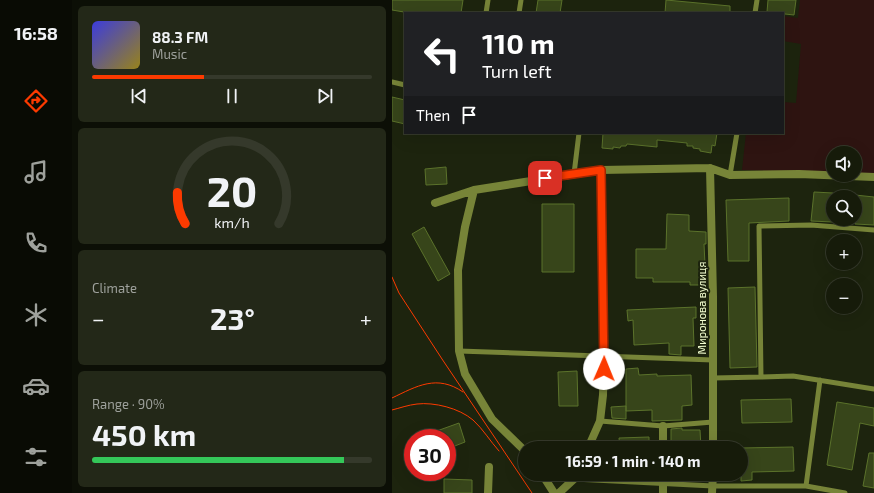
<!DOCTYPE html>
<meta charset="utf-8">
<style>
:root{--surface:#161b0a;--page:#232818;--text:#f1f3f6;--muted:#9ea19c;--line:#35392b;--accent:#fc3a00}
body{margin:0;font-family:"Exo 2",sans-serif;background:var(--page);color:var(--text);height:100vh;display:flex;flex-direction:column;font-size:15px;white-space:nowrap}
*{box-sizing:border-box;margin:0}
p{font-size:13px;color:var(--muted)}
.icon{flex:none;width:22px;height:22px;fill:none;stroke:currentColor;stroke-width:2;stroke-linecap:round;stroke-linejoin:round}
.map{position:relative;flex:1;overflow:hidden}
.details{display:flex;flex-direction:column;gap:6px;padding:6px;background:#0c0f06;width:320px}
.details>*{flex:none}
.top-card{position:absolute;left:12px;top:12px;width:380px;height:122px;border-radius:0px;box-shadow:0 4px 16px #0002,0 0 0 1px var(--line);background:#202124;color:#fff;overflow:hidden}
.tools{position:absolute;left:434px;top:146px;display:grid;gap:8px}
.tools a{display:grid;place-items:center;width:36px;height:36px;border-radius:50%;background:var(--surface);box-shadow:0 4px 16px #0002,0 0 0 1px var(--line);font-size:20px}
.speed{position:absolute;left:12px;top:429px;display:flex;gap:8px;font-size:20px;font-weight:700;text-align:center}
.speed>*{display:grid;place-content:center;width:52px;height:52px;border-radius:50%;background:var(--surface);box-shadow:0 4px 16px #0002,0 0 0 1px var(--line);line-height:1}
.speed .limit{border:6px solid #d22;background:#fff;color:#111}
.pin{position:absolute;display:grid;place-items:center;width:34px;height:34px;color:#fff;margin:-17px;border-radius:8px;box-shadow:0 2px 6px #0006}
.me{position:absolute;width:44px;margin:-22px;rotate:1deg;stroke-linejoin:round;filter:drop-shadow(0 0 3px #0008)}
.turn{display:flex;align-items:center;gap:14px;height:84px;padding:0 12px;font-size:18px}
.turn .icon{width:52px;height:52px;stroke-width:2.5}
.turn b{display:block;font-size:28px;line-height:34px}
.then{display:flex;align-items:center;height:38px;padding:0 12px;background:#0003;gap:8px;font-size:15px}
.big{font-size:30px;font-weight:700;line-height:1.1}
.details .card{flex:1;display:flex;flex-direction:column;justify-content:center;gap:6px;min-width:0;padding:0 14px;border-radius:6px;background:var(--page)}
.details .dial{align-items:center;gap:0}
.dial svg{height:104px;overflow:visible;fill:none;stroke:var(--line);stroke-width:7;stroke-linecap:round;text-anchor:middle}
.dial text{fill:var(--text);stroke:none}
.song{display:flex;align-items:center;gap:12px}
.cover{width:48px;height:48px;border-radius:6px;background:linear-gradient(135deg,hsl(240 70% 55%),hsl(50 70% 35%))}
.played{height:4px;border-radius:2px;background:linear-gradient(90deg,var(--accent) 40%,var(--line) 40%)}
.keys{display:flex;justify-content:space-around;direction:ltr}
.heat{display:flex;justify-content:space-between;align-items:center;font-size:22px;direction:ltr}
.charge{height:6px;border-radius:3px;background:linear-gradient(90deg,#34c759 90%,var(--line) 0)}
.trip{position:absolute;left:126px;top:441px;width:230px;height:40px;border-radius:20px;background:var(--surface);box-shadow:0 4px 16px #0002,0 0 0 1px var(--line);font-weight:700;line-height:40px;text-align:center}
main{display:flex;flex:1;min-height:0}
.menu{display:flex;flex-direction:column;width:72px;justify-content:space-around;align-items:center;background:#090b04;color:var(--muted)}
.menu .icon{width:28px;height:28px}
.menu .on{color:var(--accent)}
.menu b{font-size:18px;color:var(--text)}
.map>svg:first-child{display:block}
</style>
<main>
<nav class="menu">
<b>16:58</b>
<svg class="icon on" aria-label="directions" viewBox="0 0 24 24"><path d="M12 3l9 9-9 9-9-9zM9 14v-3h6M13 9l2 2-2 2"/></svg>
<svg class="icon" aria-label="music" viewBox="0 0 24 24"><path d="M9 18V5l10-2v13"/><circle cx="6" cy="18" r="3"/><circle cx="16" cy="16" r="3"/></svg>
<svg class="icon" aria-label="phone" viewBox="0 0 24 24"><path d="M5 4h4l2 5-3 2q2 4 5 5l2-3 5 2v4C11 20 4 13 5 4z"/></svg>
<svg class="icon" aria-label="climate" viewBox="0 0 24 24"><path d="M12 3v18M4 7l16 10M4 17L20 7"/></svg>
<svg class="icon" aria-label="car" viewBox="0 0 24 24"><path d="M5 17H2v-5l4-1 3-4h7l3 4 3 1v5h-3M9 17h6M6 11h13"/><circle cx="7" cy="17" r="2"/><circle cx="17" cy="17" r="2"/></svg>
<svg class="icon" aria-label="filters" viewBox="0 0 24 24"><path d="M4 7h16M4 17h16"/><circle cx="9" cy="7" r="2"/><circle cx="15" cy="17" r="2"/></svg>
</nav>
<section class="details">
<div class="card">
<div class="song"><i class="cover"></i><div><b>88.3 FM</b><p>Music</p></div></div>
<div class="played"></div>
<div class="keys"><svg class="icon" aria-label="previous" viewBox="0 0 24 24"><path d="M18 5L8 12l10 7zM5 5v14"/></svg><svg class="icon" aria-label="pause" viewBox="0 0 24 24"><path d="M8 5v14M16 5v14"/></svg><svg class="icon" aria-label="next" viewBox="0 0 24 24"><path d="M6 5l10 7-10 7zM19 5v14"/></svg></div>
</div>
<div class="card dial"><svg viewBox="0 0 100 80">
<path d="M14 69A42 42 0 1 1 86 69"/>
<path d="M14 69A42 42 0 0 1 8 45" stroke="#fc3a00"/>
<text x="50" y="56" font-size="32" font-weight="700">20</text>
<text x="50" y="72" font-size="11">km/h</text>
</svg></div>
<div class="card"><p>Climate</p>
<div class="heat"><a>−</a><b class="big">23°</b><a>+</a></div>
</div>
<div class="card"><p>Range · 90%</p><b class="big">450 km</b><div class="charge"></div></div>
</section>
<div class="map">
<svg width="482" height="493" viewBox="0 0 482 493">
<rect width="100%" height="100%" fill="#1d240e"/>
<path fill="#2e1411" d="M408,0H482V175L463,174V153H441V173L350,170L354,133H391V102L404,103L409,44L391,41V16L406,18Z"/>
<path fill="#37451a" stroke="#5b722b" d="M0,0H71L69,13H18L0,10Z
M146,0H170L168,13H144Z
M274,0L338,6V13H273Z
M376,0H404L402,15L375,12Z
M0,97L13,100V124L0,121Z
M211,133H325L323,146L320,145L319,153L308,151V149L301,148V146H295V143L265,140V147L235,144L234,146H229L228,148L221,147V149L210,148Z
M54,167L55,184L34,185L33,169Z
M422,192L441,193V222L419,221Z
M463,195L482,197V225L463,224Z
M397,198V221L357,223V261H336L334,200Z
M150,204H182V272H150Z
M275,214L297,215V231L314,232V244H312L314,285H298V282H261V278H244V249H274Z
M32,227L58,274L46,281L20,234Z
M363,287L365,367L338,368L336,288Z
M304,307V318H301L302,346H289V355L277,354V343L242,345L241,320L236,321L235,310Z
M246,368L247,375L265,374V376L299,375L300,405L290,406V420L260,421V410L234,411V369Z
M185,371L186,406H167L166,372Z
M399,399L400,422L350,423L349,400Z
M445,402L482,408V426L468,423L460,470L435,465Z
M234,406V419L220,418L219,407Z
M67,423L73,442L55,449V438H29L28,437Z
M290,428V430H308L309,448H283V442H279V429Z
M257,437V448H228L227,438Z
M401,447L402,471L360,472V480L349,481V448Z
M477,453H482V488L471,486Z
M52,479L80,480V493H52Z"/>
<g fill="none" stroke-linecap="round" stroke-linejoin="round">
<path stroke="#778438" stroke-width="5" d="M94,13L96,0
M127,13L129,0
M363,13L365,0
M0,82L13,85
M182,174L187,133
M338,175L345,133
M482,230L419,225L367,226L369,377L401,376L482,389
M67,351L321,360
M321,378L369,377
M208,421L271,426L321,422
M182,479L321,486H414L453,493
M414,486L428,380"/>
<path stroke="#778438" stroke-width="8" d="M318,168L321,296V448
M82,190L73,227L66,270L67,351L73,374L100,419L133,451
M43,203L82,190L209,170L318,168L338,175L407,174L482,177
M271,426V448
M196,448L208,421L211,395L212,356L209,170
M150,474L162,493
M271,474V493
M96,493L97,467
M167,493L182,479L184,474
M320,493L321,474"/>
<path stroke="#fc3a00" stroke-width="1" d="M0,277L7,293L50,359L140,493
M0,398C25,386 45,374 71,392
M0,410C8,408 16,405 25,404C42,402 67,408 81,420C91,429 98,441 107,451"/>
</g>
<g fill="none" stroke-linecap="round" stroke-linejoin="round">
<g stroke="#a42600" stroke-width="10">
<path id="route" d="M153,178L209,170L212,369"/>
</g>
<use href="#route" stroke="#fc3a00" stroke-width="7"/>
</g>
<g text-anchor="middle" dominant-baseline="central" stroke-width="4" stroke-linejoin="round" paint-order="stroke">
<g font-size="11" fill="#f4ffd1" stroke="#1d240e">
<text transform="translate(309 308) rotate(-90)">Миронова вулиця</text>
</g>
</g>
</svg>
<div class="tools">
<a><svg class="icon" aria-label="sound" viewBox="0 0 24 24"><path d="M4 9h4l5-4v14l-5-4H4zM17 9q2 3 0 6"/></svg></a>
<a><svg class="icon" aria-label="search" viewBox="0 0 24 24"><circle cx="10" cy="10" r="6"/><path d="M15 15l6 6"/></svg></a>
<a>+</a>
<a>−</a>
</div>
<div class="speed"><div class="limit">30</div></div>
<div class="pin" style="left:153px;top:178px;background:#d93025"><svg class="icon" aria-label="arrive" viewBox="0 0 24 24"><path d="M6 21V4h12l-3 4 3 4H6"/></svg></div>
<svg class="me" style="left:212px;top:369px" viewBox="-20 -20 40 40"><circle r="19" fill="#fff"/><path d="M0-13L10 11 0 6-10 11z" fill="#fc3a00"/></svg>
<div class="trip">16:59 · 1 min · 140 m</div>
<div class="top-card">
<div class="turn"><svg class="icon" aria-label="left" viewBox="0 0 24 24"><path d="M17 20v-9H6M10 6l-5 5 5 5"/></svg><div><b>110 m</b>Turn left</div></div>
<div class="then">Then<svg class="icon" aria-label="arrive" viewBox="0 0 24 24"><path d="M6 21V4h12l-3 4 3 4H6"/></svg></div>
</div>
</div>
</main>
